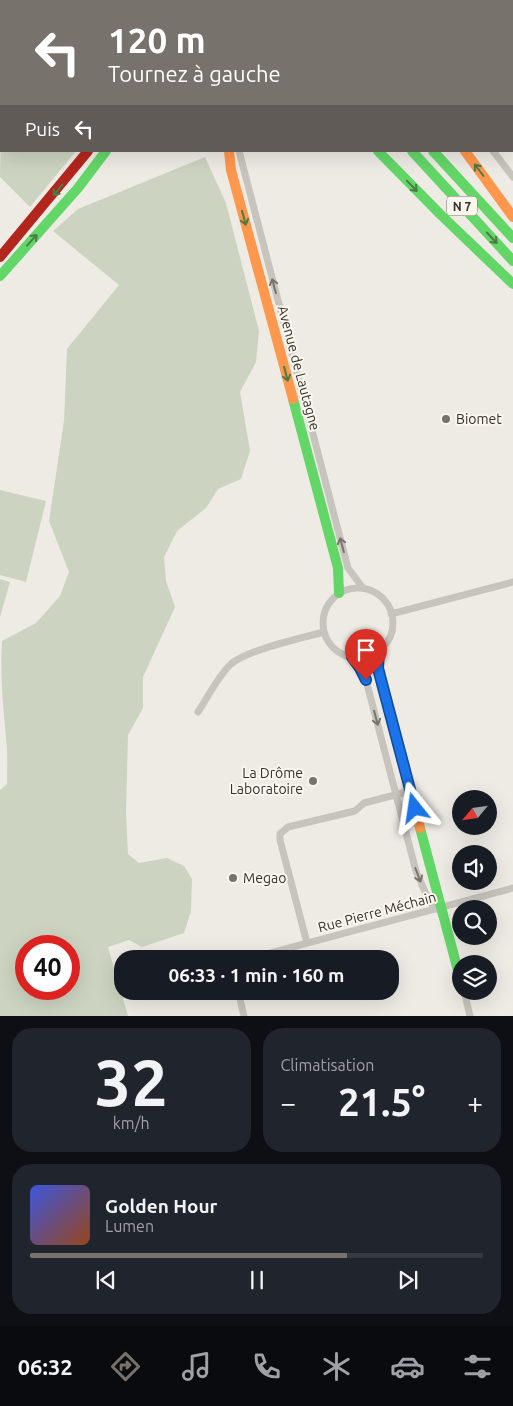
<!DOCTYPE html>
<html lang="fr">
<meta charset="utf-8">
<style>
:root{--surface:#171b24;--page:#20242c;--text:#f1f3f6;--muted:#9ea1a6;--line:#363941;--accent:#78726c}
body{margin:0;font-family:Ubuntu,sans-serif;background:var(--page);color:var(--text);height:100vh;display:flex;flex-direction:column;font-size:19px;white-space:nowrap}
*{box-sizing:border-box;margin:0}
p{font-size:16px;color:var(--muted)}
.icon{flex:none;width:28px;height:28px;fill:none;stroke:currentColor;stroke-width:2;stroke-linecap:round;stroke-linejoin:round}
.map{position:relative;height:1016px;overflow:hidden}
.drawer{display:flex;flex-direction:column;gap:12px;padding:12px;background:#0d0f14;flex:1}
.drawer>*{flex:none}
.guide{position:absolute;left:0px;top:0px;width:514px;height:152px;box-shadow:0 5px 20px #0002;background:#78726c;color:#fff;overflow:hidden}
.needle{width:32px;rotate:241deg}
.buttons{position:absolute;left:452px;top:790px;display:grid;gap:10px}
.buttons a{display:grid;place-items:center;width:45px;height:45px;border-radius:50%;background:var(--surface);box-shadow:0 5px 20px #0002;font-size:25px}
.speed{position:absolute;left:15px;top:935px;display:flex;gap:10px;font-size:25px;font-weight:700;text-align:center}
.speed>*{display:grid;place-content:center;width:65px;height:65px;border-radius:50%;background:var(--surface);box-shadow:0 5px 20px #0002;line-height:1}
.speed .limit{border:8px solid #d22;background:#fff;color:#111}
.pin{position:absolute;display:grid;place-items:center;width:42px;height:42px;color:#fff;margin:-51px -21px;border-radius:50% 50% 50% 0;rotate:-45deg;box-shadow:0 0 5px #0007}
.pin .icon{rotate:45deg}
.me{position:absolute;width:55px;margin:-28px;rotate:345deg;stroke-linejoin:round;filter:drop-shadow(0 0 4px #0008)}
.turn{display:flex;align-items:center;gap:18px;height:105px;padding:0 25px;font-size:22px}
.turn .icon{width:65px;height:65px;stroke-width:2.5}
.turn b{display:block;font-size:35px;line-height:42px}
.then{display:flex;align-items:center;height:48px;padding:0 25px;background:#0003;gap:10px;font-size:19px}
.big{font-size:38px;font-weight:700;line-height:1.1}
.drawer .tile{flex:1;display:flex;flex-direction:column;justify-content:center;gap:8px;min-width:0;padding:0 18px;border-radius:20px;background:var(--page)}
.drawer .dial{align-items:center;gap:0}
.dial b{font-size:65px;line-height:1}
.song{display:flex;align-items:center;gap:15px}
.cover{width:60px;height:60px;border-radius:8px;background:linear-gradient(135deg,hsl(230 70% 55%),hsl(20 70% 35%))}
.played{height:5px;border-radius:2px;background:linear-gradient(90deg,var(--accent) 70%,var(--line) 70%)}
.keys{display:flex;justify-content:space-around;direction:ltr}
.heat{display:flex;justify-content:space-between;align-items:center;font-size:28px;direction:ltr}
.drawer .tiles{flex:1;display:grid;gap:12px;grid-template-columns:1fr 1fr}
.tile:last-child{grid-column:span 2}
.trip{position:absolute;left:114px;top:950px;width:285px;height:50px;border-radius:20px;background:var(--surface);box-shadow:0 5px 20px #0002;font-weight:700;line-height:50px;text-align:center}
.menu{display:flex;height:80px;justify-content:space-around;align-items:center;background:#090b0e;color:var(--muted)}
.menu .icon{width:35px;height:35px}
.menu .selected{color:var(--accent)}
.menu b{font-size:22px;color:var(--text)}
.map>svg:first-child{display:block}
</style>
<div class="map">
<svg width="513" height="1016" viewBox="0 0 513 1016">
<rect width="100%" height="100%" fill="#eeebe5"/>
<path fill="#ccd3c0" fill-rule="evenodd" d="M1,115V151H76L30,207L0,177Z
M205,157L226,203L259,331L256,362L240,392L250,451L241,479L218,489L206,508L177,531L164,557L166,581L175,607L143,677V708L128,735L126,813L128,854L139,863L167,858L184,866L192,879L191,911L184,933L142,947L129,940L108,947L128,1016H0V790L7,784C7,769 8,753 6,738C3,703 0,677 2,641L36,623L60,596L69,572L49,521L64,421L67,349L119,285L53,231L78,209ZM69,946V989H26V946Z
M0,490L46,501L26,582L0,575Z
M0,579L10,582L0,617Z"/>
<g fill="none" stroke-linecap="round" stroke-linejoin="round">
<path stroke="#c7c3bd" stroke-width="7" d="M512,86H513
M239,151L348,568L363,588
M493,151L513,177
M323 623a35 35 0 1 1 70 0a35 35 0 1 1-70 0Z
M391,614L513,582
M352,657L366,680L416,871L429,901L437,909
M198,712C208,697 218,676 231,664C247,650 302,638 324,632
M307,943L280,840V834L288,827L355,811L364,803L410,791
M248,959L513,888
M238,991L244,1016
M464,991L470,1016"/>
<path stroke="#63d668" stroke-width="10" d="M288,0L289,1
M307,0L308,1
M344,0V1
M354,0L356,1
M217,1L218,0
M378,151L441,215L513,284
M412,151L513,261
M433,151L513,238
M0,276L78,188L106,151
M293,399L338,568L339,593
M420,828L461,982"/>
<path stroke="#ff974d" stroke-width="10" d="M229,151L231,170L293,399
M465,151L513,217
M379,651L378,668L420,828"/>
<path stroke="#b3261e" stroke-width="10" d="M0,257L88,151"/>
</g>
<defs><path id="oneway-shaft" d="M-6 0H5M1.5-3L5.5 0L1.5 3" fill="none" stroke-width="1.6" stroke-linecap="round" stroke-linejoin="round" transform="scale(1.25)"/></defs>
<g stroke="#4b7b46">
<use href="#oneway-shaft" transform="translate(479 170) rotate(-127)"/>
<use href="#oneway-shaft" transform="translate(412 186) rotate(46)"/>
<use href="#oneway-shaft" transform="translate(58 190) rotate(130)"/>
<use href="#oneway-shaft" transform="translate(244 218) rotate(75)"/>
<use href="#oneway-shaft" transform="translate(492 238) rotate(47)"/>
<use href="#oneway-shaft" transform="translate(32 240) rotate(-48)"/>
<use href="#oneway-shaft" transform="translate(286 374) rotate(75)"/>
</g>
<g stroke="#78736d">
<use href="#oneway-shaft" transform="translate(274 286) rotate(-105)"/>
<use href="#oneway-shaft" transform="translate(342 545) rotate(-105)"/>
<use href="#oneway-shaft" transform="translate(376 718) rotate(75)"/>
<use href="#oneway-shaft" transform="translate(418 875) rotate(69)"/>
</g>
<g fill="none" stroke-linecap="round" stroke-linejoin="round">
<g stroke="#114b97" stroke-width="12">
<path id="route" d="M366,680L360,668L352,657L370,655L379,651L378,668L380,676L415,808"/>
</g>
<use href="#route" stroke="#1a73e8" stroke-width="9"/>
</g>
<g fill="#78726c" stroke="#f9f6ed" stroke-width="2">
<circle cx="446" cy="419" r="5"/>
<circle cx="313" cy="781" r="5"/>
<circle cx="233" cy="878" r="5"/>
</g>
<g text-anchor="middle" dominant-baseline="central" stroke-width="4" stroke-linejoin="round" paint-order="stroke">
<rect fill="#f9f6ed" stroke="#726c65" stroke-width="1" x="447" y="196.5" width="30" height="19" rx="4"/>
<g font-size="12" font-weight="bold" fill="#38312b">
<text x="462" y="206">N 7</text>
</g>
<g font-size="14" fill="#38312b" stroke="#f9f6ed">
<text transform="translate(299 368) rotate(75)">Avenue de Lautagne</text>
<text transform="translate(377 912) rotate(-15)">Rue Pierre Méchain</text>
</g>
<g font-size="14" fill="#38312b" stroke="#f9f6ed" text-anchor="start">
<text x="456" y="419">Biomet</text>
<text x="303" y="773" text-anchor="end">La Drôme<tspan x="303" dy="16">Laboratoire</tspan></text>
<text x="243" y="878">Megao</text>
</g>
</g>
</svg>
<div class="buttons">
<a><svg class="needle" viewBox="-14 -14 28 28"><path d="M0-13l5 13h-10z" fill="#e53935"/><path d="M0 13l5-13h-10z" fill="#9ea1a6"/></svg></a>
<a><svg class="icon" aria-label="sound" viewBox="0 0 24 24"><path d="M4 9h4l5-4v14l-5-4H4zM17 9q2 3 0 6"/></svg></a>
<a><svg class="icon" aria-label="search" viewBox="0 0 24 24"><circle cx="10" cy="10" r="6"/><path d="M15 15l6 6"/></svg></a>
<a><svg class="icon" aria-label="layers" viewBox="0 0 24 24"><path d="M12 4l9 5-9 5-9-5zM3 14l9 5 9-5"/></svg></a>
</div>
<div class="speed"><div class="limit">40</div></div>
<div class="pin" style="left:366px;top:680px;background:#d93025"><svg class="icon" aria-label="arrive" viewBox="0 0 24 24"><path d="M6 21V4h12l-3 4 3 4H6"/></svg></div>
<svg class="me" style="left:415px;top:808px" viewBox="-20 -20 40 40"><path d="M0-17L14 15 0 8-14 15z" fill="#1a73e8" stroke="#fff" stroke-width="4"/></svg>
<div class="trip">06:33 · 1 min · 160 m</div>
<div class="guide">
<div class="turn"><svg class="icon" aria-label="left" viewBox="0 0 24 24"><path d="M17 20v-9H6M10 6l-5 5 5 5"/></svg><div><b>120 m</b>Tournez à gauche</div></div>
<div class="then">Puis<svg class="icon" aria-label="left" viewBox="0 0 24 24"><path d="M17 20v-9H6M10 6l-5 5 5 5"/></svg></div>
</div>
</div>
<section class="drawer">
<div class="tiles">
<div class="tile dial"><b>32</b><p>km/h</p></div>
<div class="tile"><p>Climatisation</p>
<div class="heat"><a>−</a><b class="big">21.5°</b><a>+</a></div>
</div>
<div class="tile">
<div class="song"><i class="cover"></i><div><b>Golden Hour</b><p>Lumen</p></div></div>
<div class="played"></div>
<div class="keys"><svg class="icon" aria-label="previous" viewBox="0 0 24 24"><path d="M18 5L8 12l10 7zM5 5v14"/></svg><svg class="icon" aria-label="pause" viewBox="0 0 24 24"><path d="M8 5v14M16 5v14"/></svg><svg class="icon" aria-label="next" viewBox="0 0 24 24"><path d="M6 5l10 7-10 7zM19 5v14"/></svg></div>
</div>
</div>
</section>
<nav class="menu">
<b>06:32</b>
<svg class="icon selected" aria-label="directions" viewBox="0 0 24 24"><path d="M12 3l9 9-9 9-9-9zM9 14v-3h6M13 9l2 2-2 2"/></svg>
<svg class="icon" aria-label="music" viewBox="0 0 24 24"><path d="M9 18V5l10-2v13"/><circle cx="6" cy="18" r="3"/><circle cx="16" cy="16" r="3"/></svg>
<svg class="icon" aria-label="phone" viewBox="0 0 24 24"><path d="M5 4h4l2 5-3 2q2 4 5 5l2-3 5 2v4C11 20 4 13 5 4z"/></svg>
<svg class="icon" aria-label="climate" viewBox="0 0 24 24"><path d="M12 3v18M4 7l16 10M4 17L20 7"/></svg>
<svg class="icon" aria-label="car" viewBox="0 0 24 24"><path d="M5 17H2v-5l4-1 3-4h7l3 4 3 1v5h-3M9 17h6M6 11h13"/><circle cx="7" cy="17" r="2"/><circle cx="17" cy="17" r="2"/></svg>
<svg class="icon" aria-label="filters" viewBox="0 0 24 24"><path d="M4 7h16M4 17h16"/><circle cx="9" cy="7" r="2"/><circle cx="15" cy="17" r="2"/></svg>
</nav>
